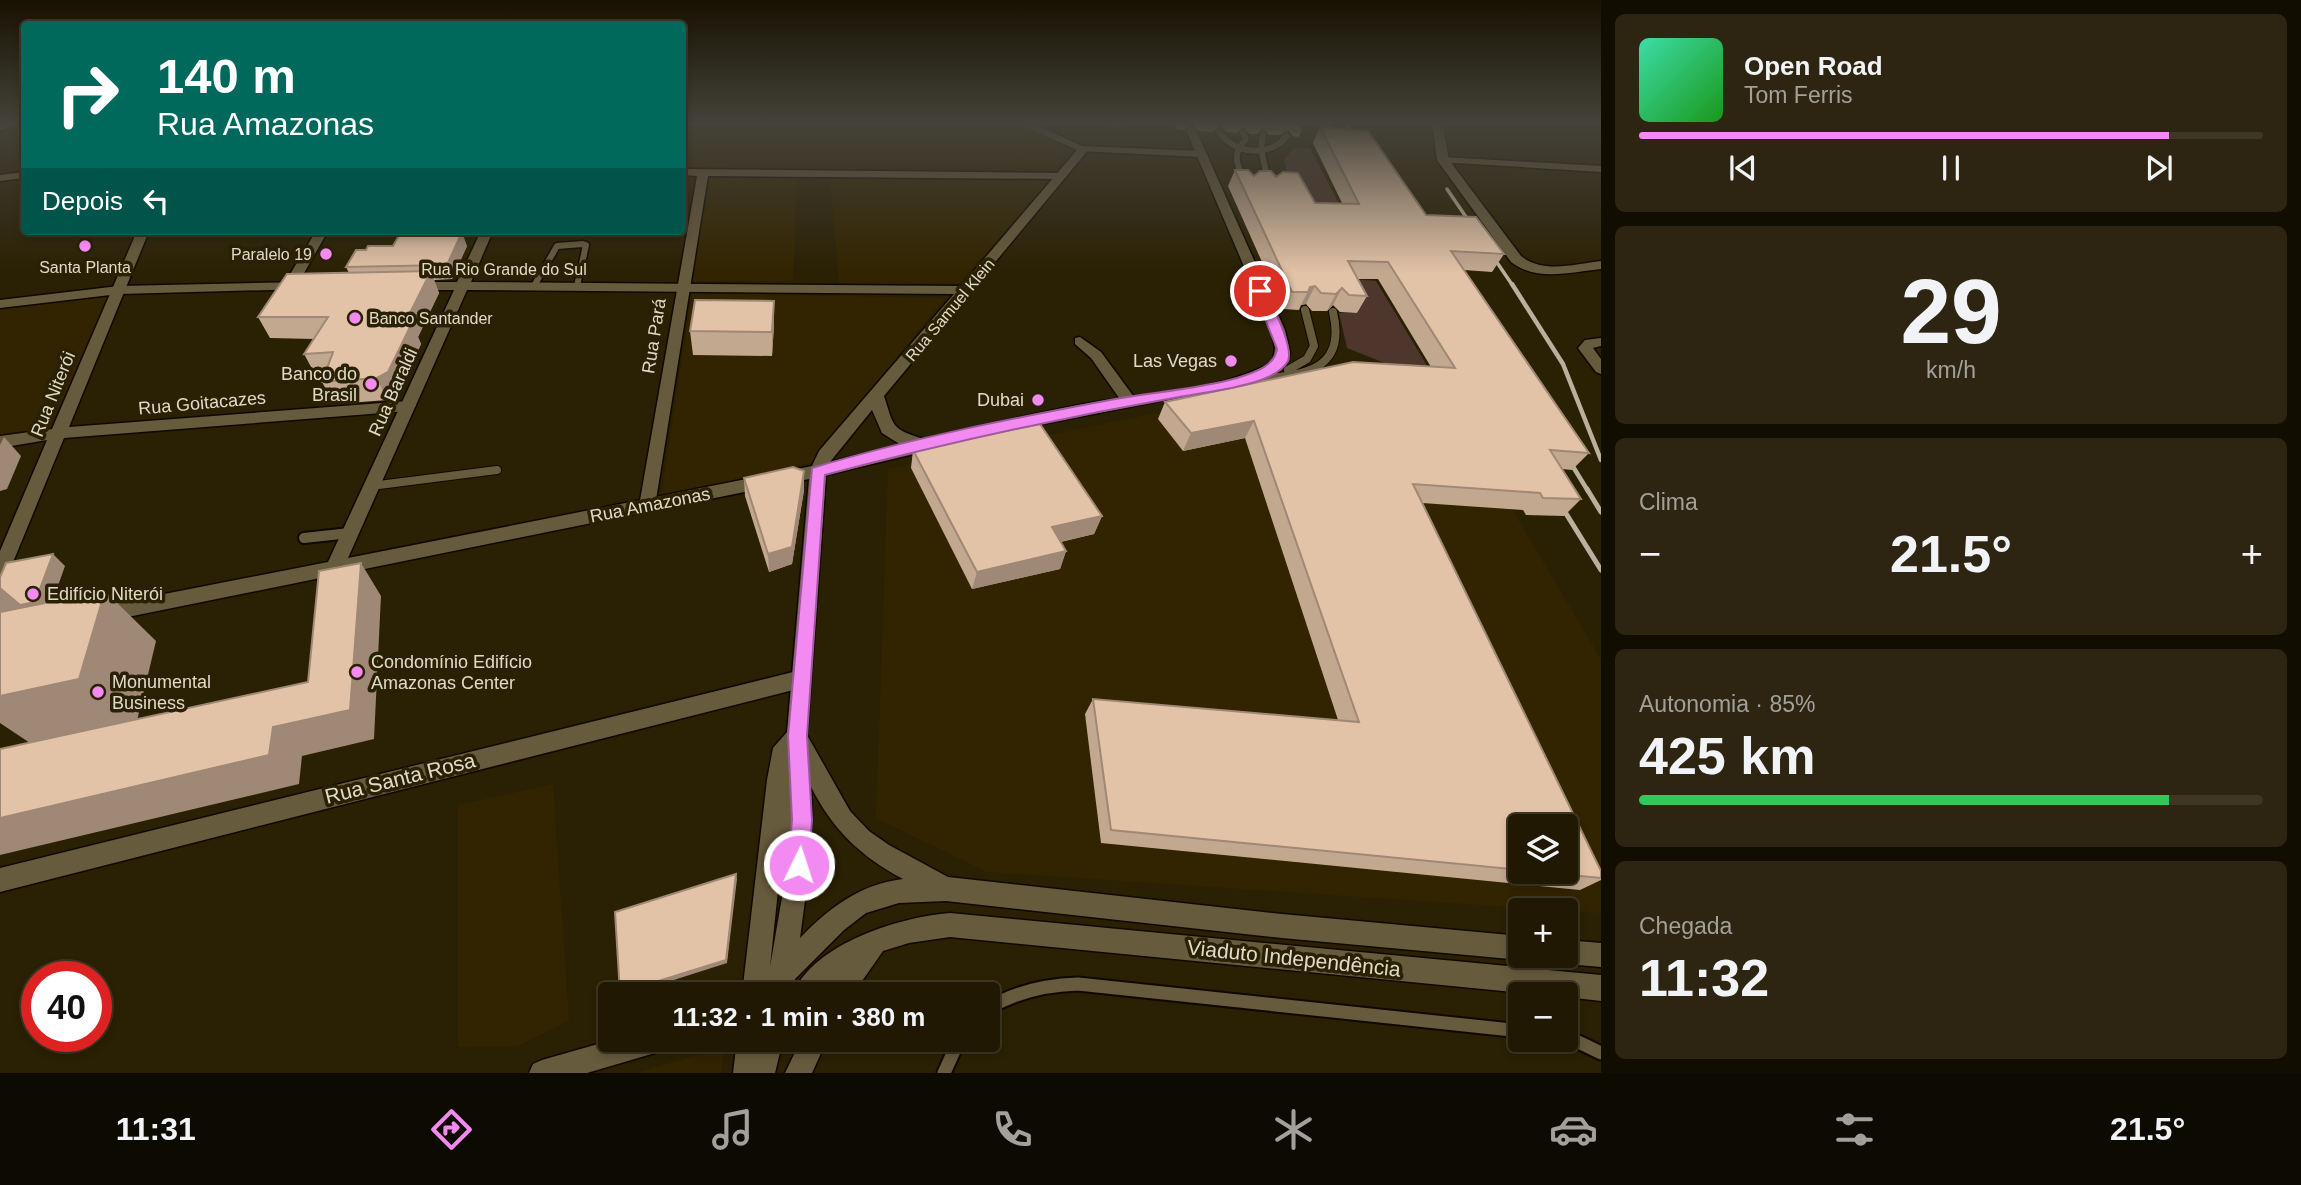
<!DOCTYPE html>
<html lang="pt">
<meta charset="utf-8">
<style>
:root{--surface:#201802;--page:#2d2511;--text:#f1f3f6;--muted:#a2a099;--line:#3d3724;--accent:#f38af1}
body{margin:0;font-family:Helvetica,sans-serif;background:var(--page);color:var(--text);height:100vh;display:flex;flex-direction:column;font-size:26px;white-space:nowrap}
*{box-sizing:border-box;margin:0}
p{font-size:23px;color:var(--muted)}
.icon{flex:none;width:38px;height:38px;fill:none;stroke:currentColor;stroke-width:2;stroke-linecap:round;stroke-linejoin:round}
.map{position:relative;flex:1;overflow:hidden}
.side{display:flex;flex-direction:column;gap:14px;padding:14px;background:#120d01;width:700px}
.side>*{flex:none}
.hud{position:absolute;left:21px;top:21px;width:665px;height:214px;border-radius:7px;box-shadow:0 4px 10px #0003,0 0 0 2px var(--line);background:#00695c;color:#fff;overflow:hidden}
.buttons{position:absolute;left:1508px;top:814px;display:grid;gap:14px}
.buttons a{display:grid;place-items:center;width:70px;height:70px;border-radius:7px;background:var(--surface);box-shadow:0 4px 10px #0003,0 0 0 2px var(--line);font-size:35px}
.speed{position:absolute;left:21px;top:961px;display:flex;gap:14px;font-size:35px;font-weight:700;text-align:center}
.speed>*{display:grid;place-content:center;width:91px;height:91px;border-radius:50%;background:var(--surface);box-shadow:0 4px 10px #0003,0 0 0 2px var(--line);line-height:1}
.speed .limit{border:10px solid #d22;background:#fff;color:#111}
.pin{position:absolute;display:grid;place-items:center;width:60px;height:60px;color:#fff;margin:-30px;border:4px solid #fff;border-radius:50%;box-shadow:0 2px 7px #0007}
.me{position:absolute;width:77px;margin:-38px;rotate:4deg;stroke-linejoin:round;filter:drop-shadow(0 0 5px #0008)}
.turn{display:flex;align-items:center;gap:24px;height:147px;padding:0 21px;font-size:32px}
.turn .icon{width:91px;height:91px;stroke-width:2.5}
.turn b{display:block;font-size:49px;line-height:60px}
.then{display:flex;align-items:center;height:66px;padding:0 21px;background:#0003;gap:14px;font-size:26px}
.big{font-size:52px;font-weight:700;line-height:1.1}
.side .widget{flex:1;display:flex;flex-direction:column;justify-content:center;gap:10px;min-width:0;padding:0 24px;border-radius:10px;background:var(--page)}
.side .dial{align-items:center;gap:0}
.dial b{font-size:91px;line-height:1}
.song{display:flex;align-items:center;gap:21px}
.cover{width:84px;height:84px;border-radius:10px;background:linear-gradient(135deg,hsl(160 70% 55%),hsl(120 70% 35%))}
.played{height:7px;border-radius:4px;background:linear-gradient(90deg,var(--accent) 85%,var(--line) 85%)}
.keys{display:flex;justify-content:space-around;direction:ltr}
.heat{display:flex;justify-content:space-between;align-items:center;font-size:38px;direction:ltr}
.charge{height:10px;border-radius:5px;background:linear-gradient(90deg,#34c759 85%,var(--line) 0)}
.trip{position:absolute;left:598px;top:982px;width:402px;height:70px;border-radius:7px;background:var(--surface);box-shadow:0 4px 10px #0003,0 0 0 2px var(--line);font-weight:700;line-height:70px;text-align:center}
.tab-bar{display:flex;height:112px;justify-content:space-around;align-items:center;background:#0d0a01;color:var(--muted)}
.tab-bar .icon{width:49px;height:49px}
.tab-bar .selected{color:var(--accent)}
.tab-bar b{font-size:32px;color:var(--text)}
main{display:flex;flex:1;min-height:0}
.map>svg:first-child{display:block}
</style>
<main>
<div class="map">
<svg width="1601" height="1073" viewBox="0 0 1601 1073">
<rect width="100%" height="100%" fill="#2a2003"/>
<path fill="#322400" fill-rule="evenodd" d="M683,122H1011L1067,145L1059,167H683Z
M711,176L797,177L793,281H691Z
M830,176L1052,177L960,283H839Z
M112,293L49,429L0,436V308Z
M692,293L945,298L813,462L661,497Z
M1322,378L1438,385L1601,659V913L987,872L876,818L888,469ZM1521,826H1566V872H1521Z
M553,784L569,1021L518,1046L458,1047V805Z
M724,1047L721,1073H636Z"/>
<path fill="#4f362d" d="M1294,148H1310L1347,219L1352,279L1376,281L1438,384L1347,348L1339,313H1358L1288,177L1284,160Z"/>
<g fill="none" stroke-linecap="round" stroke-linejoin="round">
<g stroke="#110900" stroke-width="9">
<path id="lane-far3" d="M1219,132C1235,154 1269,158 1287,136
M1243,133L1246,139C1231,154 1237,165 1245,182
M1263,134L1261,149L1268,181
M534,286L557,246L583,244L586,245L577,286"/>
</g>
<g stroke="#110900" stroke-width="10">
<path id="lane-far2" d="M1288,370L1307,359L1314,346L1305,310
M1250,380C1297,375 1348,375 1333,312
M371,486L497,470"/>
</g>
<g stroke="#110900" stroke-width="14">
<path id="lane-far1" d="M304,538L350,533"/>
</g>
<g stroke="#110900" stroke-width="17">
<path id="lane" d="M989,1008C1017,991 1046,985 1078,984L1521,1031
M1566,1036L1601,1053
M944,1073L959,1040"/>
</g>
<g stroke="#110900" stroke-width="3">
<path id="street" d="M1084,146L1201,151L1207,154L1201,157L1080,151V147Z
M1443,157L1601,166V172L1439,162V158Z
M682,169L1061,173L1067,176L1061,179L708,176L655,506L647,512L639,506L697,176L682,175Z
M137,231H149L69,427L408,401L416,406L408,411L64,438L9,572L6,577L0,579V551L47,440L0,448V436L52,429Z
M316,231H328L295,289H285L283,286Z
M1080,337L1101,352L1134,397L1137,401L1134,405H1124L1091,358L1075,344V338Z
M1601,338V346L1593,348L1601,359V374L1596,372L1578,348L1585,340Z
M801,670L808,673L811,679L808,685L801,688L0,892V868Z"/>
</g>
<g stroke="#110900" stroke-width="3">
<path id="secondary" d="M1014,122H1029L1089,149L884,396C894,427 891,429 924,439C983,426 1042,411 1102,401C1157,392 1223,390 1273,362L1275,348L1271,330L1186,130L1191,127L1196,130L1285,330L1290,353L1286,365L1270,376L1250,383L1027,427L826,475L807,735L850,811L869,831L889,845L948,877L1282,914L1521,936V956L1530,957L1521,960L1282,938L946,901L899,903L866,913L844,930L795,979L793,994H742L767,780L773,748L787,732L809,479L103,622L96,619L94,614L96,609L103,606L328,562L454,290H414L407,286L414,282H457L481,231H493L471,282L961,286L1077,150ZM467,290L954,294L819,451L812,466L348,558ZM872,410L882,433L901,445L830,462ZM811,787C833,830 860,856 903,879C860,884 829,908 800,938C807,887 814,838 811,787ZM780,871L786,874L770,967Z
M1432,122H1442L1449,160L1521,256C1543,274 1575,264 1601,261V269C1571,272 1537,282 1511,262L1437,160Z
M24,172V178L0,181V175Z
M302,282L309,286L307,289L119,294L0,308V300L119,286Z
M950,913L1601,975V1001L1566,997V994H1534L950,937L909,943L883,951L853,994H825L827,990L823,994H793C814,943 900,917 950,913Z
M1566,940L1601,943V967L1566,964L1557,961L1555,956H1566Z
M612,1040H668L664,1049L655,1053L587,1073H529L533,1064L542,1060Z
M737,1040H783L775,1073H733Z
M801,1040H827L812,1073H785Z"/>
</g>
<g stroke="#110900" stroke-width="3">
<path id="primary" d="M18,122L17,124L0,130V123Z"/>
</g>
<use href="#lane-far3" stroke="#675b3d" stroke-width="6"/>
<use href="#lane-far2" stroke="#675b3d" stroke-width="8"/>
<use href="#lane-far1" stroke="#675b3d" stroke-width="10"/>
<use href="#lane" stroke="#675b3d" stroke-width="13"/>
<use href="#street" fill="#675b3d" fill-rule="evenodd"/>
<use href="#secondary" fill="#675b3d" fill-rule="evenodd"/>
<use href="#primary" fill="#9b9b28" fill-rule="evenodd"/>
<path stroke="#b9b19e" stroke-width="3.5" d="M1325,122L1338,144
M1345,122L1361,146
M1447,189L1513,286"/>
<path stroke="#b9b19e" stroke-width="4.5" d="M1512,284L1563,364L1601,460
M1564,452L1588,491"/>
<path stroke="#b9b19e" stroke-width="5" d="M1587,489L1601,512
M1557,499L1601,570"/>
</g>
<path fill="#c3a890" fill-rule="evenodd" d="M1080,122H1124L1123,126L1080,124Z
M1174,122H1297L1301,131L1299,137L1293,136L1288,130L1279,135H1269L1263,128L1257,134H1250L1243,127L1237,133L1227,132L1220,126L1213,132L1199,131L1192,125L1184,130L1176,129Z
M1320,127L1426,215L1504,254L1492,272L1464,270L1589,453L1572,470L1562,469L1581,499L1564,516L1526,515L1523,510L1422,503L1601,871V880L1580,890L1101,843L1085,714L1093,699L1338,720L1245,438L1183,451L1158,419L1165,402L1431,367L1378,279H1358L1367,296L1357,313L1340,312L1333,305L1327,311H1312L1306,304L1301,305L1299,310L1283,309L1228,186L1235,170L1254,176L1276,177L1315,203H1342L1313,143ZM1521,826L1566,872H1521Z
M467,246L452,279L434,280L439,293L418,337L421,344L398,394L387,400L334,404L322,382L325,375L316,376L304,354L314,339L270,338L258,317L349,273L346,267Z
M774,301V325L772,356L693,355L690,331Z
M913,450L1102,516L1094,534L1061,542L1066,551L1060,569L972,589L911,468Z
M804,471V490L792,564L769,572L745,496L744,478Z"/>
<path fill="#9f8875" d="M1189,122H1193L1192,125L1184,130L1185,124Z
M1220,122H1222L1220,126L1213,132L1215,126Z
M1265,123L1263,128L1257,134L1260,128Z
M1290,125L1288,130L1279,135L1282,130Z
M462,232L467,246L452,279L447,265Z
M431,271L439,293L418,337L421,344L398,394L387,400L377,378Z
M1315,286L1306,304L1301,305L1310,287Z
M1342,288L1333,305L1327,311L1336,294Z
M774,301V325L772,356V332Z
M1254,421L1245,438L1183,451L1191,433Z
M4,437L21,456L7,489L0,491V445Z
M804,471V490L792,564L769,572L768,554Z
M1102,516L1094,534L1046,545L1052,527Z
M1066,551L1060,569L972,589L977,572Z
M53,554L65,566L48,614L0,623V588Z
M361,563L381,596L374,739L302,756L299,784L0,855V818L273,727L350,710Z
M105,591L156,641L136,725L36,747L0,723V696Z
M736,874L737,879L727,963L630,994H620Z"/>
<path fill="#e3c3a7" stroke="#9f8875" stroke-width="2" d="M1198,122H1220L1215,126L1201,125Z
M1224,122H1244L1240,127H1229Z
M1246,122H1297L1301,131H1295L1290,125L1282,130L1271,129L1265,123L1260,128H1252Z
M1320,127L1368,131L1426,215L1476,217L1504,254L1451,251L1589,453L1550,450L1581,499L1543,498L1540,493L1413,484L1601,871V878L1539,872H1566V826H1521V870L1111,830L1093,699L1359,722L1254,421L1191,433L1165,402L1353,362L1455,368L1388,262L1348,261L1367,296L1349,295L1342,288L1336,294L1321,293L1315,286L1310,287L1308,292H1292L1235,170H1248L1254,176L1260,171H1271L1276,177L1283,172L1298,173L1315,203L1359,204Z
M401,232H462L447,265L346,267L356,250H366L368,246H393Z
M431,271L405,323H412L388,372L377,378L322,382L333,352L304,354L328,317H258L287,274Z
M695,300L774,301L772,332L690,331Z
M1040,424L1102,516L1052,527L1066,551L977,572L913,450Z
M793,467L804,471L792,547L768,554L744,478Z
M53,554L35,602L20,605L0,588V577L6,563Z
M361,563L350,710L273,727L269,755L0,818V749L308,682L319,571Z
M105,591L79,679L0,696V612Z
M736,874L726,960L620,993L615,912Z"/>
<linearGradient id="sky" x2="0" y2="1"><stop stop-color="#171202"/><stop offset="0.45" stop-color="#444239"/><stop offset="1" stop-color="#444239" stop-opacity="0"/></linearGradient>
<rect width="1601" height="273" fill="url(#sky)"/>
<path fill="#f38af1" stroke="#9e5a9d" stroke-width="2" d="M1260,287L1266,291C1272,305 1294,347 1288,361C1275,386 1205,392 1179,397C1060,418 942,444 825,475L807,736L812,820L809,865L806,873L799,876L791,873L788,865L792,820L788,736L812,468C911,438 1014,418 1115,399C1155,392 1198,389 1237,378C1253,373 1274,367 1277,349L1254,291Z"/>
<g fill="#f38af1" stroke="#2a2003" stroke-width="2.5">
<circle cx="85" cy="246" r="7"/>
<circle cx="326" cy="254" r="7"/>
<circle cx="355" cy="318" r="7"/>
<circle cx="1231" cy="361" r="7"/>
<circle cx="371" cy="384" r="7"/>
<circle cx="1038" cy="400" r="7"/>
<circle cx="33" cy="594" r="7"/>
<circle cx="357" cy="672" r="7"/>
<circle cx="98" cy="692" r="7"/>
</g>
<g text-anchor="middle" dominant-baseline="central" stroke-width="7" stroke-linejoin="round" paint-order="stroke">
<g font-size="16" fill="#e1dac9" stroke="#2a2003" text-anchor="end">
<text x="312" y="254">Paralelo 19</text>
<text x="85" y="267" text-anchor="middle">Santa Planta</text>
<text x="369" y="318" text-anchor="start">Banco Santander</text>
</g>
<g font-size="16" fill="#e1dac9" stroke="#2a2003">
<text x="504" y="269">Rua Rio Grande do Sul</text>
<text transform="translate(950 310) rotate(-50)">Rua Samuel Klein</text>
</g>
<g font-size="18" fill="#e1dac9" stroke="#2a2003">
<text transform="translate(654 336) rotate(-81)">Rua Pará</text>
<text transform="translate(393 392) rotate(-66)">Rua Baraldi</text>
<text transform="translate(53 394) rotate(-68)">Rua Niterói</text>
<text transform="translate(202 403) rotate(-5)">Rua Goitacazes</text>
<text transform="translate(650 505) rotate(-11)">Rua Amazonas</text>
</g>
<g font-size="18" fill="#e1dac9" stroke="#2a2003" text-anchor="end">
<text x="1217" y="361">Las Vegas</text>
<text x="357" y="374">Banco do<tspan x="357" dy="21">Brasil</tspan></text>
<text x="1024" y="400">Dubai</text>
<text x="47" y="594" text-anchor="start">Edifício Niterói</text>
<text x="371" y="662" text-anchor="start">Condomínio Edifício<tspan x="371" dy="21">Amazonas Center</tspan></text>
<text x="112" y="682" text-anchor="start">Monumental<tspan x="112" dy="21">Business</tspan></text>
</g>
<g font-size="21" fill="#e1dac9" stroke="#2a2003">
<text transform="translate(400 778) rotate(-14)">Rua Santa Rosa</text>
<text transform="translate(1294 958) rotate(6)">Viaduto Independência</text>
</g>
</g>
</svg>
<div class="buttons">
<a><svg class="icon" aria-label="layers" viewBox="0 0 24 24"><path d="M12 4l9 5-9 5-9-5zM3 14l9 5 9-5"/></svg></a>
<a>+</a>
<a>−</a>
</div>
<div class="speed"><div class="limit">40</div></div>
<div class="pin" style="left:1260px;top:291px;background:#d93025"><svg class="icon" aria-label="arrive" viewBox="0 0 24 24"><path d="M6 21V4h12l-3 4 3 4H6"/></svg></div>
<svg class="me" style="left:799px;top:865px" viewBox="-20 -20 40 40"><circle r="17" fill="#f38af1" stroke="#fff" stroke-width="3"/><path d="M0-11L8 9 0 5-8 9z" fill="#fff"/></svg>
<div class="trip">11:32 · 1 min · 380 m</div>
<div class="hud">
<div class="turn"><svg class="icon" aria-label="right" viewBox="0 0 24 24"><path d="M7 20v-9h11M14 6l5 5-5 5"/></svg><div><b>140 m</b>Rua Amazonas</div></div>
<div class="then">Depois<svg class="icon" aria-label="left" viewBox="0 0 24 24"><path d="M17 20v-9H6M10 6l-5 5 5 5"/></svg></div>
</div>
</div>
<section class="side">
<div class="widget">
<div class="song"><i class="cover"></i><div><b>Open Road</b><p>Tom Ferris</p></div></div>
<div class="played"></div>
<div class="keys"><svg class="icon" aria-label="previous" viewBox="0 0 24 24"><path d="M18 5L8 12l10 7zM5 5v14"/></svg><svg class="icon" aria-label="pause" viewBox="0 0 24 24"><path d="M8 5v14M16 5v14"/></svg><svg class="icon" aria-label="next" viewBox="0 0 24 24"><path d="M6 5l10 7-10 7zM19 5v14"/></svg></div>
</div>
<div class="widget dial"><b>29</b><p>km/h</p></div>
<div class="widget"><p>Clima</p>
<div class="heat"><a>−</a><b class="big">21.5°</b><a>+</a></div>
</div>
<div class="widget"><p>Autonomia · 85%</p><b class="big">425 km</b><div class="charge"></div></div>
<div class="widget"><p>Chegada</p><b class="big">11:32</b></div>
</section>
</main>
<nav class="tab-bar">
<b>11:31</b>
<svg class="icon selected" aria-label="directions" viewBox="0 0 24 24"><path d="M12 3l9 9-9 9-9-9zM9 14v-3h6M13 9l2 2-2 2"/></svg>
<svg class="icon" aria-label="music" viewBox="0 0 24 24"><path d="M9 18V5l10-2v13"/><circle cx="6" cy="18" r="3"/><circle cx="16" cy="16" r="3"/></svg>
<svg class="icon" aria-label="phone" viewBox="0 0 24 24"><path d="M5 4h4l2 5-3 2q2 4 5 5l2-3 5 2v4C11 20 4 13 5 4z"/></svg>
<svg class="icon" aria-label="climate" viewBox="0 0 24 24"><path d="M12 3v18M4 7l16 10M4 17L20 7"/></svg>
<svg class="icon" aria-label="car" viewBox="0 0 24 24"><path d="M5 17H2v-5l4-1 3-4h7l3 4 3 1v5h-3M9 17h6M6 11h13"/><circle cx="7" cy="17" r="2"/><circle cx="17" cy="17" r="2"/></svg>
<svg class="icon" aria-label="filters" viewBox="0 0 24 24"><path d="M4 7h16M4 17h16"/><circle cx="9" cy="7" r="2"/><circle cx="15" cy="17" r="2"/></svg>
<b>21.5°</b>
</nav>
